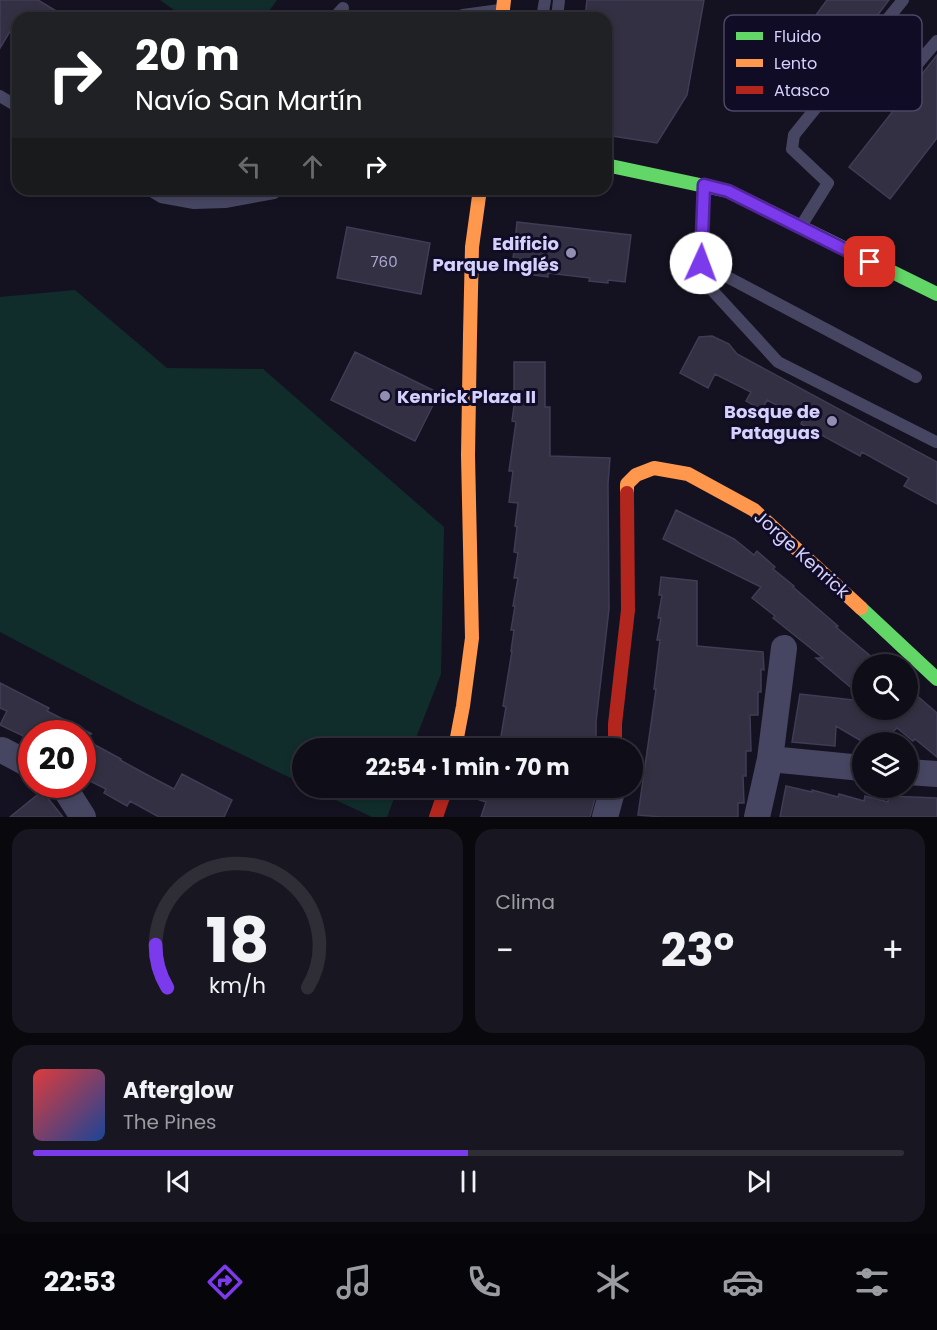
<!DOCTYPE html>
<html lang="es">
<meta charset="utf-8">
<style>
:root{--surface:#0f0e18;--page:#181721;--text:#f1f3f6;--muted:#9b9ca2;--line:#2f2e37;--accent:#7c3aed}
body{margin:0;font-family:Poppins,sans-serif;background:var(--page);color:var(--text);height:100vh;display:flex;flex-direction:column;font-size:22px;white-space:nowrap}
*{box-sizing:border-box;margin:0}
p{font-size:20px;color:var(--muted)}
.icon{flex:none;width:33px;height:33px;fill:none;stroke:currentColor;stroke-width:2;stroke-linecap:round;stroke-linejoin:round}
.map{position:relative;height:817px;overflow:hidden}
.sheet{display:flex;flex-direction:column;gap:12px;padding:12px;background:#08080d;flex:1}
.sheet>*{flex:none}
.top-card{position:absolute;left:12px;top:12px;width:600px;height:183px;border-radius:18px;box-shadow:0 3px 9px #0003,0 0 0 2px var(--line);background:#202124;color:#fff;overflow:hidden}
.tools{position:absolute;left:852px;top:654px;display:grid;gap:12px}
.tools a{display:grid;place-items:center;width:66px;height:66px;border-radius:50%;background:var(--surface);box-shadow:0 3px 9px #0003,0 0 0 2px var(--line);font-size:30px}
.speed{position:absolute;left:18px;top:720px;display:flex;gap:12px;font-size:30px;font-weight:700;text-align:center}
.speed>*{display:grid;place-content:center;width:78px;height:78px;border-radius:50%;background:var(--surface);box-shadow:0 3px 9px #0003,0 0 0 2px var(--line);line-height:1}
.speed .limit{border:9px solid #d22;background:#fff;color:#111}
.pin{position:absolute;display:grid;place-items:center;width:51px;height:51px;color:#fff;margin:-26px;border-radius:12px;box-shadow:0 3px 9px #0006}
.me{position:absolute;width:66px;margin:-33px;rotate:2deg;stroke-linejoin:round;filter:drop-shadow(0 0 4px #0008)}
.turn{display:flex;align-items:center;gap:21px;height:126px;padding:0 24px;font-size:27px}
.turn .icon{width:78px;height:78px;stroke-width:2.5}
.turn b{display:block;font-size:42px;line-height:51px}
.lanes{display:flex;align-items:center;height:57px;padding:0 24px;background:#0003;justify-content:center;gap:30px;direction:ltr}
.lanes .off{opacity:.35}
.big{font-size:45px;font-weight:700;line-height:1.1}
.sheet .widget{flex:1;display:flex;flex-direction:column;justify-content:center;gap:9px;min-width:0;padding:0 21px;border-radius:18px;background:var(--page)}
.sheet .dial{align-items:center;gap:0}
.dial svg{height:156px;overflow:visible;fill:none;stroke:var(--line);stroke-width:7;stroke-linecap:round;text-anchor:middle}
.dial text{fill:var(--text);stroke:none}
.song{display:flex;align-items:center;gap:18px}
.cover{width:72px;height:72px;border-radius:9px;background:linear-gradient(135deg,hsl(0 70% 55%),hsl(220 70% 35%))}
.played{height:6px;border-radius:3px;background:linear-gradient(90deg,var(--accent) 50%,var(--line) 50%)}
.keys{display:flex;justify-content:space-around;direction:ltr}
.heat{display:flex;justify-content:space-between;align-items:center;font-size:33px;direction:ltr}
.sheet .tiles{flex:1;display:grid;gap:12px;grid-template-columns:1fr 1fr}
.widget:last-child{grid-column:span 2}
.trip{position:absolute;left:292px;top:738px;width:351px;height:60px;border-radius:30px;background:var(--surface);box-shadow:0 3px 9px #0003,0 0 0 2px var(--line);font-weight:700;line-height:60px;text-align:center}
.dock{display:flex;height:96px;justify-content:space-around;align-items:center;background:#06060a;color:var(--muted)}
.dock .icon{width:42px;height:42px}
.dock .selected{color:var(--accent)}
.dock b{font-size:27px;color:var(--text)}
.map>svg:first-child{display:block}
</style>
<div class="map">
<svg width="937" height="817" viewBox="0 0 937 817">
<rect width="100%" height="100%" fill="#141220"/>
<path fill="#102d2c" d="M160,0H277L264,18H206L181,15Z
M75,290L167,368L263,369L444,527L441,674L412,748H303V784L137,704L0,632V297Z
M310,788H398L387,817H372Z"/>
<path fill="#323042" stroke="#403c55" stroke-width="1.5" d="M0,0H38L68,18H18L0,48Z
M587,0H704L687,95L657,143L606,135V18H585Z
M827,0H889L844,59L805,30Z
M937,55V138L890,199L849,167Z
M517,222L631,235L625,282L608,280V283L589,281L590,278L548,273V277L527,274V271L512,269Z
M347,227L430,243L421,294L337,278Z
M712,336L729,344L737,354L937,462V504L904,486L909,478L862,452L860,456L801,424L803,419L767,400L762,410L746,401L751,392L715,374L708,388L680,373L699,337Z
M355,352L439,393L415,441L331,400Z
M514,362H545V407H550V456L610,458L608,484L609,609L596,722V748H499L506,707L503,706L512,651H511L514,630H511L515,606H513L518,578H514L518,553L514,552L517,527L515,526L518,503L509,502L513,471H509L516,422L512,421L515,399H514Z
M676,510L734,539L754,555L757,551L775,567L773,569L794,586L793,587L838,626L836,627L880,664H862V697L816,658H823L773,618L775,616L752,598L761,587L663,539Z
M661,577L697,581V646L763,652L764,670L761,669V692H758V715H750L751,751H746V776H743L744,803H738V817H662L638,815L656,689H654L660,640H657L661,618H658L662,595H659Z
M0,683L49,708L47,711L92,734H32V740L0,725L7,711L0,708Z
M908,688L937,713V757L915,739L913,741L897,728L881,742H863L836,726L835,746L792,742L800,694L862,701V710H908Z
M82,738L121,759L120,760L153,778L174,789L182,774L232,800L224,817H159L130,801L127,806L104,793L106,789L82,777Z
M786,786L812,792V790L838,797L839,794L864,801L865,796L888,802V796L937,798V817H780Z
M464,788H521L550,796L546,794L547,788H598L590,817H481L486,802L464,795Z
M42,791L63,817H10Z"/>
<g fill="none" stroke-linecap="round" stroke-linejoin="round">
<path stroke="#464662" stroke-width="12" d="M334,18L343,8
M458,18L463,15L500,10
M542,18L545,0
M557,18L559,0
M857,57L896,89L937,41
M0,96L18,107
M704,186L701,263L916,377
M148,189L161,197L194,203L225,202L274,193L280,189
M194,189V203
M801,226L828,183L792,149L794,135L903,0
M701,263L711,289L778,362L936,442"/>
<path stroke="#464662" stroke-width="26" d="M2,750L32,766
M770,759L862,768
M908,772L937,774
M62,784L83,817
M605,817L613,788
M757,817L770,759L784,648"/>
<path stroke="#63d668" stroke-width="14" d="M606,165L728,191L937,294
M861,608L937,679"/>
<path stroke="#ff974d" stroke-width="14" d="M502,18L504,0
M627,493V484L636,475L654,468L688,474L754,510L861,608
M455,748L463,706L472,638L468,455L470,335L472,247L480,189"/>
<path stroke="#b3261e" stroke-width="14" d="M615,748V724L628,610L627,493
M436,817L446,788"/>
</g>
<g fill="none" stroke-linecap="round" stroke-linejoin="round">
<g stroke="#51269a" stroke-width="15">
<path id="route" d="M701,263L704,185L728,191L870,262"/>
</g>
<use href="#route" stroke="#7c3aed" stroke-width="10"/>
</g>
<g fill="#918eb1" stroke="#100c26" stroke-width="2">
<circle cx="571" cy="253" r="6"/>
<circle cx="385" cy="396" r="6"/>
<circle cx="832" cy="421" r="6"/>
</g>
<g text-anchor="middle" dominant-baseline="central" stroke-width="6" stroke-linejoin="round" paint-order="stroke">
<g font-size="15" fill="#aca9d0">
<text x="384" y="261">760</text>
</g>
<g font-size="18" font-weight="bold" fill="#d5d1ff" stroke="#100c26" text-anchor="end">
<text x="559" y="243">Edificio<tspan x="559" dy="21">Parque Inglés</tspan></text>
<text x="397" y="396" text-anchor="start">Kenrick Plaza II</text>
<text x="820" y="411">Bosque de<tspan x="820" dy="21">Pataguas</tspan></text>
</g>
<g font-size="18" fill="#d5d1ff" stroke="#100c26">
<text transform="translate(802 554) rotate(42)">Jorge Kenrick</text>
</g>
</g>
<rect x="724" y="15" width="198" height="96" rx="9" fill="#100c26" stroke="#4b4767" stroke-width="1.5"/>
<rect x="736" y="32" width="27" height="8" fill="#63d668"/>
<rect x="736" y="59" width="27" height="8" fill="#ff974d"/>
<rect x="736" y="86" width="27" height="8" fill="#b3261e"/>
<g font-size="16" fill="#d5d1ff">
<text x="774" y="42">Fluido</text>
<text x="774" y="69">Lento</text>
<text x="774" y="96">Atasco</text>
</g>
</svg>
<div class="tools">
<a><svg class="icon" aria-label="search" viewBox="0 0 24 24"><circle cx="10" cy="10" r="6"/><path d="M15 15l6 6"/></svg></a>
<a><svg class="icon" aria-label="layers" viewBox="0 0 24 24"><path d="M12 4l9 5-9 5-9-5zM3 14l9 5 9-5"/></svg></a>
</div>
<div class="speed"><div class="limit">20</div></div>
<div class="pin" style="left:870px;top:262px;background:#d93025"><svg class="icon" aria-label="arrive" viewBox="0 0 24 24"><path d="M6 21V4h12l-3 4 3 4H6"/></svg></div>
<svg class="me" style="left:701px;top:263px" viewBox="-20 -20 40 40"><circle r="19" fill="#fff"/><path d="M0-13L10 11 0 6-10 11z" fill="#7c3aed"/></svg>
<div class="trip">22:54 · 1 min · 70 m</div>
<div class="top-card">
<div class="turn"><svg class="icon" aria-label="right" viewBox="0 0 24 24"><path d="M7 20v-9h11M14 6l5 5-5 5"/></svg><div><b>20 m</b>Navío San Martín</div></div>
<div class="lanes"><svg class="icon off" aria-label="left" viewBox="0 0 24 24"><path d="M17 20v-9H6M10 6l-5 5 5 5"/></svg><svg class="icon off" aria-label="ahead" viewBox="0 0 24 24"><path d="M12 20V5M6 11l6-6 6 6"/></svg><svg class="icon" aria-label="right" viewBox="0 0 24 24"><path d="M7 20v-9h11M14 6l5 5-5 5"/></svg></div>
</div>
</div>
<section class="sheet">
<div class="tiles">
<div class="widget dial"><svg viewBox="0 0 100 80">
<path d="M14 69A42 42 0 1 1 86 69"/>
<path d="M14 69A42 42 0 0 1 8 47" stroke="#7c3aed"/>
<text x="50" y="56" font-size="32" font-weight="700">18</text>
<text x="50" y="72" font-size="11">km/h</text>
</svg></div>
<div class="widget"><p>Clima</p>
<div class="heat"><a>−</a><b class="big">23°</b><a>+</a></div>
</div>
<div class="widget">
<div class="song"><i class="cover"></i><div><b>Afterglow</b><p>The Pines</p></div></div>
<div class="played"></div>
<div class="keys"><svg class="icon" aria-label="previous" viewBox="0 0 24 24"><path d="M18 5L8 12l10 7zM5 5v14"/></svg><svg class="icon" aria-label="pause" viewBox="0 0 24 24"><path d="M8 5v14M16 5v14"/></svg><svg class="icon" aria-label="next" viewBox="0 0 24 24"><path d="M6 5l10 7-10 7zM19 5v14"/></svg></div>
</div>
</div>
</section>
<nav class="dock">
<b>22:53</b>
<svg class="icon selected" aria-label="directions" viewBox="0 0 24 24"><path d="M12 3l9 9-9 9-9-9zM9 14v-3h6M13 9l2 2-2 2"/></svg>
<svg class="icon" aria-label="music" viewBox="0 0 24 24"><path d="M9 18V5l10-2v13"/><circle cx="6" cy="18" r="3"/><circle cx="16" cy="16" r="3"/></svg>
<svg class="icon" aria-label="phone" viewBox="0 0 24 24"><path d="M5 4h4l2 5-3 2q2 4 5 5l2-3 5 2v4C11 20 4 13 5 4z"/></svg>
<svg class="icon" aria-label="climate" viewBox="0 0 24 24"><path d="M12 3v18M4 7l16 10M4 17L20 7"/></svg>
<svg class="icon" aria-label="car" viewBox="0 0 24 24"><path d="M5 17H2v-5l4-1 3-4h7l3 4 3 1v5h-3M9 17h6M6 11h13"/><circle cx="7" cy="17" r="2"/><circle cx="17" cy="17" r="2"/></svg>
<svg class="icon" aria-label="filters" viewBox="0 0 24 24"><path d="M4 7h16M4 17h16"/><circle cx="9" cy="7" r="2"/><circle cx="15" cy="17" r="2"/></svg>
</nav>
